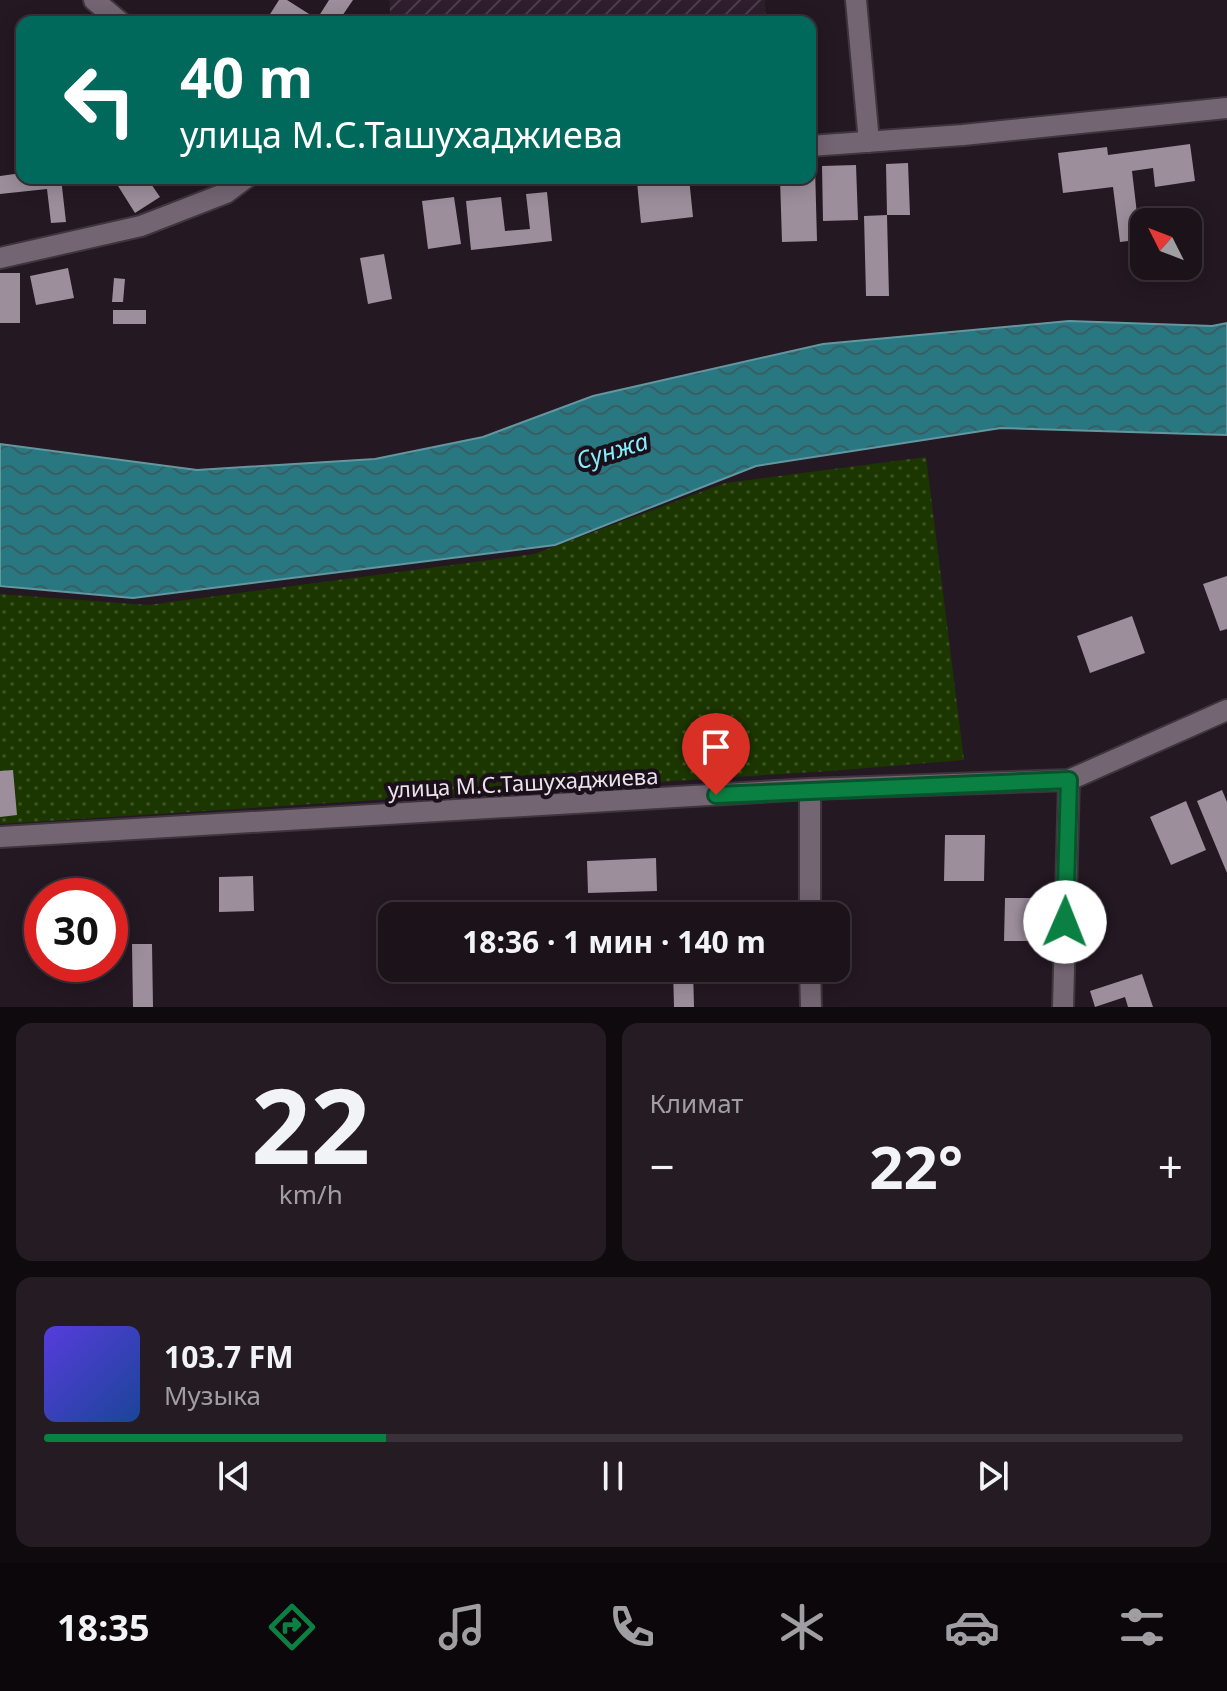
<!DOCTYPE html>
<html lang="ru">
<meta charset="utf-8">
<style>
:root{--surface:#1b121a;--page:#241b23;--text:#f1f3f6;--muted:#a09ea2;--line:#393239;--accent:#0b8043}
body{margin:0;font-family:"Noto Sans",sans-serif;background:var(--page);color:var(--text);height:100vh;display:flex;flex-direction:column;font-size:30px;white-space:nowrap}
*{box-sizing:border-box;margin:0}
p{font-size:26px;color:var(--muted)}
.icon{flex:none;width:44px;height:44px;fill:none;stroke:currentColor;stroke-width:2;stroke-linecap:round;stroke-linejoin:round}
.map{position:relative;height:1007px;overflow:hidden}
.details{display:flex;flex-direction:column;gap:16px;padding:16px;background:#0f0a0e;flex:1}
.details>*{flex:none}
.top-card{position:absolute;left:16px;top:16px;width:800px;height:168px;border-radius:16px;box-shadow:0 4px 20px #0003,0 0 0 2px var(--line);background:#00695c;color:#fff;overflow:hidden}
.needle{width:52px;rotate:312deg}
.fabs{position:absolute;left:1130px;top:208px;display:grid;gap:16px}
.fabs a{display:grid;place-items:center;width:72px;height:72px;border-radius:16px;background:var(--surface);box-shadow:0 4px 20px #0003,0 0 0 2px var(--line);font-size:40px}
.speed{position:absolute;left:24px;top:878px;display:flex;gap:16px;font-size:40px;font-weight:700;text-align:center}
.speed>*{display:grid;place-content:center;width:104px;height:104px;border-radius:50%;background:var(--surface);box-shadow:0 4px 20px #0003,0 0 0 2px var(--line);line-height:1}
.speed .limit{border:12px solid #d22;background:#fff;color:#111}
.pin{position:absolute;display:grid;place-items:center;width:68px;height:68px;color:#fff;margin:-82px -34px;border-radius:50% 50% 50% 0;rotate:-45deg;box-shadow:0 0 8px #0007}
.pin .icon{rotate:45deg}
.me{position:absolute;width:88px;margin:-44px;rotate:1deg;stroke-linejoin:round;filter:drop-shadow(0 0 6px #0008)}
.turn{display:flex;align-items:center;gap:28px;height:168px;padding:0 32px;font-size:36px}
.turn .icon{width:104px;height:104px;stroke-width:2.5}
.turn b{display:block;font-size:56px;line-height:68px}
.big{font-size:60px;font-weight:700;line-height:1.1}
.details .widget{flex:1;display:flex;flex-direction:column;justify-content:center;gap:12px;min-width:0;padding:0 28px;border-radius:16px;background:var(--page)}
.details .dial{align-items:center;gap:0}
.dial b{font-size:104px;line-height:1}
.song{display:flex;align-items:center;gap:24px}
.cover{width:96px;height:96px;border-radius:12px;background:linear-gradient(135deg,hsl(250 70% 55%),hsl(220 70% 35%))}
.played{height:8px;border-radius:4px;background:linear-gradient(90deg,var(--accent) 30%,var(--line) 30%)}
.keys{display:flex;justify-content:space-around;direction:ltr}
.heat{display:flex;justify-content:space-between;align-items:center;font-size:44px;direction:ltr}
.details .tiles{flex:1;display:grid;gap:16px;grid-template-columns:1fr 1fr}
.widget:last-child{grid-column:span 2}
.trip{position:absolute;left:378px;top:902px;width:472px;height:80px;border-radius:16px;background:var(--surface);box-shadow:0 4px 20px #0003,0 0 0 2px var(--line);font-weight:700;line-height:80px;text-align:center}
.tabs{display:flex;height:128px;justify-content:space-around;align-items:center;background:#0b070a;color:var(--muted)}
.tabs .icon{width:56px;height:56px}
.tabs .on{color:var(--accent)}
.tabs b{font-size:36px;color:var(--text)}
.map>svg:first-child{display:block}
</style>
<div class="map">
<svg width="1227" height="1007" viewBox="0 0 1227 1007">
<defs>
<pattern id="industrial-furrows" width="10" height="10" patternUnits="userSpaceOnUse" patternTransform="scale(2)"><rect width="10" height="10" fill="#2f1e2e"/><path d="M-1 1l2-2M0 10L10 0M9 11l2-2" fill="none" stroke="#4d3e4c"/></pattern>
<pattern id="park-dots" width="8" height="8" patternUnits="userSpaceOnUse" patternTransform="scale(2)"><rect width="8" height="8" fill="#1c3600"/><path d="M2 2h.1M6 6h.1" fill="none" stroke="#3d5325" stroke-width="1.8" stroke-linecap="round"/></pattern>
<pattern id="water-waves" width="16" height="10" patternUnits="userSpaceOnUse" patternTransform="scale(2)"><rect width="16" height="10" fill="#297781"/><path d="M0 5q4-4 8 0t8 0" fill="none" stroke="#385e64"/></pattern>
</defs>
<rect width="100%" height="100%" fill="#241823"/>
<path fill="url(#industrial-furrows)" d="M389,0H765L766,22H391Z"/>
<path fill="url(#park-dots)" d="M926,457L964,760L830,771L0,824V594L148,605L534,554L725,483Z"/>
<path fill="url(#water-waves)" stroke="#6397a0" stroke-width="2" d="M1069,321L1212,326L1227,323V435L1001,428L756,466L555,545L133,598L0,586V444L197,470L375,459L483,437L593,396L823,344Z"/>
<path fill="#9d8e9c" d="M279,0H287L317,19L329,0H353L338,22H265Z
M1190,144L1195,181L1155,187L1153,168L1132,171L1138,222L1144,221V239L1120,242L1113,187L1063,193L1058,153L1107,147L1108,155Z
M908,163L910,215H887L889,296H866L864,216L887,215L886,164Z
M856,165L858,220L823,221L822,166Z
M810,166H815L817,241L782,242L780,178H810Z
M22,173V178H61L66,222L51,223L47,189L0,194V176Z
M113,178H147L160,197L135,213Z
M674,178H689L693,217L641,223L637,182Z
M547,192L552,241L471,250L466,201L501,197L505,231L530,229L526,194Z
M454,197L461,244L428,249L422,201Z
M1176,216L1177,222H1148V220Z
M384,254L392,299L368,304L360,258Z
M68,268L74,298L36,305L30,276Z
M0,273H20V323H0Z
M114,278L125,279L123,302H112Z
M113,310H146V324H113Z
M1227,576V629L1220,631L1203,584Z
M1132,616L1145,653L1090,673L1077,636Z
M13,770L17,815L0,817V771Z
M1222,790L1227,802V873L1197,801Z
M1186,801L1206,850L1171,865L1150,817Z
M945,835H985L984,881H944Z
M656,858L657,891L588,893L587,861Z
M253,876L254,911L219,912V877Z
M1005,898H1032V941H1004Z
M132,944H152L153,1007H133Z
M673,968H693L694,1007H674Z
M1142,974L1153,1007H1128L1125,997L1095,1007L1090,991Z"/>
<g fill="none" stroke-linecap="round" stroke-linejoin="round">
<g stroke="#3e353d" stroke-width="24">
<path id="minor" d="M94,0L120,22
M856,0L869,142
M810,146L963,135L1227,108
M0,258L141,226L226,193L246,178
M810,789V916
M0,837L810,789L1069,780L1227,710
M810,968L811,1007
M1063,1007L1069,780"/>
</g>
<use href="#minor" stroke="#746572" stroke-width="20"/>
</g>
<g fill="none" stroke-linecap="round" stroke-linejoin="round">
<g stroke="#07532c" stroke-width="20">
<path id="route" d="M716,795L1069,780L1065,922"/>
</g>
<use href="#route" stroke="#0b8043" stroke-width="14"/>
</g>
<g text-anchor="middle" dominant-baseline="central" stroke-width="8" stroke-linejoin="round" paint-order="stroke">
<g font-size="22" fill="#ebe2ea" stroke="#1a0f1a">
<text transform="translate(523 782) rotate(-3)">улица М.С.Ташухаджиева</text>
</g>
<g font-size="24" font-style="italic" fill="#86effd" stroke="#1a0f1a">
<text transform="translate(612 450) rotate(-17)">Сунжа</text>
</g>
</g>
</svg>
<div class="fabs">
<a><svg class="needle" viewBox="-14 -14 28 28"><path d="M0-13l5 13h-10z" fill="#e53935"/><path d="M0 13l5-13h-10z" fill="#a09ea2"/></svg></a>
</div>
<div class="speed"><div class="limit">30</div></div>
<div class="pin" style="left:716px;top:795px;background:#d93025"><svg class="icon" aria-label="arrive" viewBox="0 0 24 24"><path d="M6 21V4h12l-3 4 3 4H6"/></svg></div>
<svg class="me" style="left:1065px;top:922px" viewBox="-20 -20 40 40"><circle r="19" fill="#fff"/><path d="M0-13L10 11 0 6-10 11z" fill="#0b8043"/></svg>
<div class="trip">18:36 · 1 мин · 140 m</div>
<div class="top-card">
<div class="turn"><svg class="icon" aria-label="left" viewBox="0 0 24 24"><path d="M17 20v-9H6M10 6l-5 5 5 5"/></svg><div><b>40 m</b>улица М.С.Ташухаджиева</div></div>
</div>
</div>
<section class="details">
<div class="tiles">
<div class="widget dial"><b>22</b><p>km/h</p></div>
<div class="widget"><p>Климат</p>
<div class="heat"><a>−</a><b class="big">22°</b><a>+</a></div>
</div>
<div class="widget">
<div class="song"><i class="cover"></i><div><b>103.7 FM</b><p>Музыка</p></div></div>
<div class="played"></div>
<div class="keys"><svg class="icon" aria-label="previous" viewBox="0 0 24 24"><path d="M18 5L8 12l10 7zM5 5v14"/></svg><svg class="icon" aria-label="pause" viewBox="0 0 24 24"><path d="M8 5v14M16 5v14"/></svg><svg class="icon" aria-label="next" viewBox="0 0 24 24"><path d="M6 5l10 7-10 7zM19 5v14"/></svg></div>
</div>
</div>
</section>
<nav class="tabs">
<b>18:35</b>
<svg class="icon on" aria-label="directions" viewBox="0 0 24 24"><path d="M12 3l9 9-9 9-9-9zM9 14v-3h6M13 9l2 2-2 2"/></svg>
<svg class="icon" aria-label="music" viewBox="0 0 24 24"><path d="M9 18V5l10-2v13"/><circle cx="6" cy="18" r="3"/><circle cx="16" cy="16" r="3"/></svg>
<svg class="icon" aria-label="phone" viewBox="0 0 24 24"><path d="M5 4h4l2 5-3 2q2 4 5 5l2-3 5 2v4C11 20 4 13 5 4z"/></svg>
<svg class="icon" aria-label="climate" viewBox="0 0 24 24"><path d="M12 3v18M4 7l16 10M4 17L20 7"/></svg>
<svg class="icon" aria-label="car" viewBox="0 0 24 24"><path d="M5 17H2v-5l4-1 3-4h7l3 4 3 1v5h-3M9 17h6M6 11h13"/><circle cx="7" cy="17" r="2"/><circle cx="17" cy="17" r="2"/></svg>
<svg class="icon" aria-label="filters" viewBox="0 0 24 24"><path d="M4 7h16M4 17h16"/><circle cx="9" cy="7" r="2"/><circle cx="15" cy="17" r="2"/></svg>
</nav>
